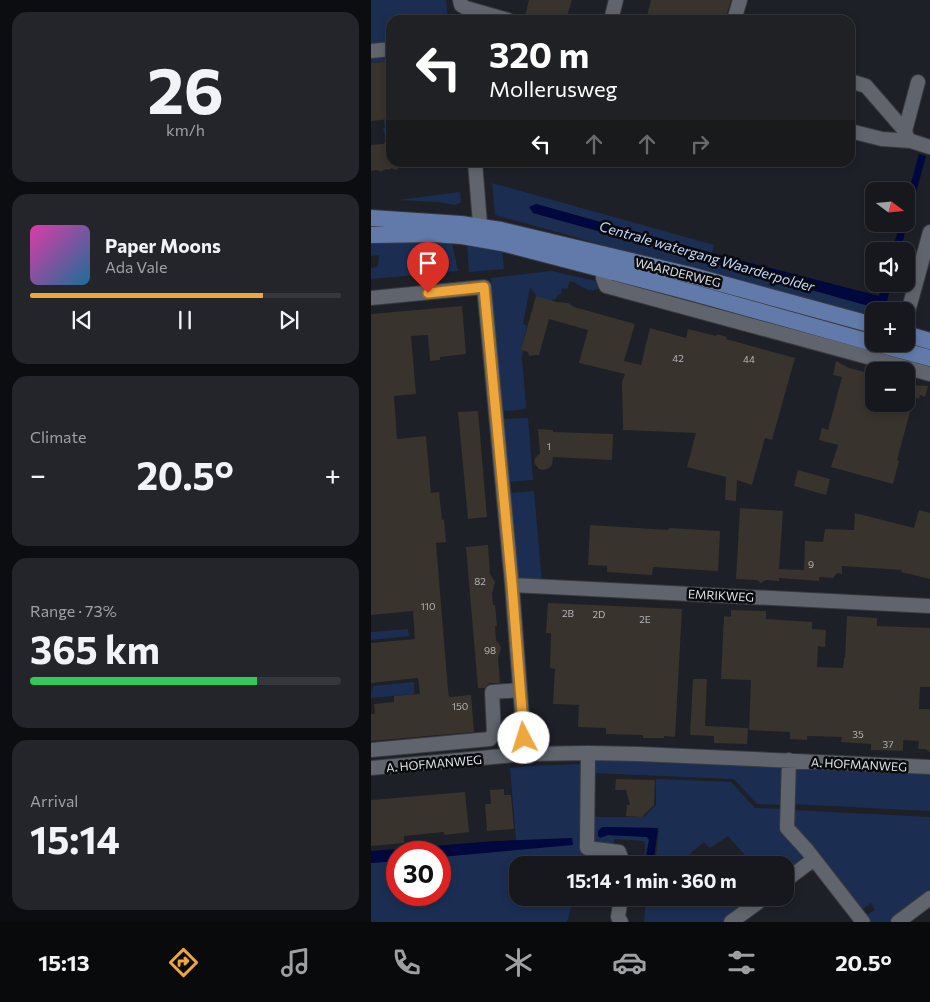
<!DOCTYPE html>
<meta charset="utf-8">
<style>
:root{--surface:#16181d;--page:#23252a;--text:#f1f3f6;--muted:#9ea0a4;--line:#35373b;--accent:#eea73c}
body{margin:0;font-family:Commissioner,sans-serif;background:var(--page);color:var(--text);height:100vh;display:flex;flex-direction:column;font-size:19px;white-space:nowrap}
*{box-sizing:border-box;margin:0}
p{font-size:16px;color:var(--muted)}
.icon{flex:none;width:28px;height:28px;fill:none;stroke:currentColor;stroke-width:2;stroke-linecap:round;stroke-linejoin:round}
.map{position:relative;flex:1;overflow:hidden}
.sheet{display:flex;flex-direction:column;gap:12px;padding:12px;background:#0c0d10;width:371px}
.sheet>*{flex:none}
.hud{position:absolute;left:15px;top:15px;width:469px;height:152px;border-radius:15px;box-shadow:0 2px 8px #0003,0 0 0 1px var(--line);background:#202124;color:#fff;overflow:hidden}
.needle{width:32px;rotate:106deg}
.tools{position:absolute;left:494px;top:182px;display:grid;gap:10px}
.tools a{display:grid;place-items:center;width:50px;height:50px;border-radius:10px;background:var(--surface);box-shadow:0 2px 8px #0003,0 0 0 1px var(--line);font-size:25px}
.speed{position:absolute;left:15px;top:841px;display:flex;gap:10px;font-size:25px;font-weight:700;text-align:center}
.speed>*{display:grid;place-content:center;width:65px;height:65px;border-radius:50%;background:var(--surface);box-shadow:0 2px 8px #0003,0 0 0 1px var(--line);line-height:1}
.speed .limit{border:8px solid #d22;background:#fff;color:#111}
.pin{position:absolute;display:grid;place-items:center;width:42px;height:42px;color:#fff;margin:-51px -21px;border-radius:50% 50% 50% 0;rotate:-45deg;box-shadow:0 0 5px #0007}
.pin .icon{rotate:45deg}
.me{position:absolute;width:55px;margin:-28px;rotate:355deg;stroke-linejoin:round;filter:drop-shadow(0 0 4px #0008)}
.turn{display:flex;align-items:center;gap:18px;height:105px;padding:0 20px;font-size:22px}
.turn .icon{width:65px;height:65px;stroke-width:2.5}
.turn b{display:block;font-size:35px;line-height:42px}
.lanes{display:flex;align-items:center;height:48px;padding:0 20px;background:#0003;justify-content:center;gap:25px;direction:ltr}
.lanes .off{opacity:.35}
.big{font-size:38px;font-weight:700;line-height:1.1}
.sheet .tile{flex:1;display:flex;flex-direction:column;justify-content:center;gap:8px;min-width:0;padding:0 18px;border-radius:15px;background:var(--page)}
.sheet .dial{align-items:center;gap:0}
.dial b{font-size:65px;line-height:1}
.song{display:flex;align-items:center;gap:15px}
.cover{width:60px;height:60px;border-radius:8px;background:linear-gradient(135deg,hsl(320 70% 55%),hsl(200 70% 35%))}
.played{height:5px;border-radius:2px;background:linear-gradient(90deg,var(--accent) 75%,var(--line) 75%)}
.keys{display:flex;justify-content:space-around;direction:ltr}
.heat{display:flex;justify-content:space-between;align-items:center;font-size:28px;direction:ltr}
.charge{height:8px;border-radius:4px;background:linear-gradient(90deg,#34c759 73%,var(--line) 0)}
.trip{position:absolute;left:138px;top:856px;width:285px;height:50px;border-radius:15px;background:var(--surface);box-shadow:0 2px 8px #0003,0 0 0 1px var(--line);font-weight:700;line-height:50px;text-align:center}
.tabs{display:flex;height:80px;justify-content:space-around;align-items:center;background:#090a0c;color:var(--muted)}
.tabs .icon{width:35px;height:35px}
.tabs .current{color:var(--accent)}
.tabs b{font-size:22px;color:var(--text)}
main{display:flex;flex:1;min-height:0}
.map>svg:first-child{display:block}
</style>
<main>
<section class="sheet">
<div class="tile dial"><b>26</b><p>km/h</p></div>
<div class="tile">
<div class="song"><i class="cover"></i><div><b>Paper Moons</b><p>Ada Vale</p></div></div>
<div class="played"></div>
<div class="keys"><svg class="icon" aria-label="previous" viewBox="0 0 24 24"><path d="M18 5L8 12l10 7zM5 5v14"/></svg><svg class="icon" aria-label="pause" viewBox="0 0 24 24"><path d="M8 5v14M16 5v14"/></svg><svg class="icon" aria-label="next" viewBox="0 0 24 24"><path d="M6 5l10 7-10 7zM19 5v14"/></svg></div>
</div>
<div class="tile"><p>Climate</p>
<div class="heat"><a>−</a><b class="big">20.5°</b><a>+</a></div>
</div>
<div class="tile"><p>Range · 73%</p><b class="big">365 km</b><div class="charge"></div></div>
<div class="tile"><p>Arrival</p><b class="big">15:14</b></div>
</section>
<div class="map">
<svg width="559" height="922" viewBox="0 0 559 922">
<rect width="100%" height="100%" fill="#1d2027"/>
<path fill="#1b2e52" d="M0,0H75L77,20H20V42L0,44Z
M20,57V132L13,133L12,128H14L13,120L18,119L14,62L0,63V58Z
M121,183L343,245L341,253L165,204L162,213L516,311H502V317L265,254L124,215Z
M89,192L90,202L84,205L67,202L27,200Z
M35,241L81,243L87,271L0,279V268L7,267L8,255L0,256V243Z
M96,243L131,248L133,269L98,272Z
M181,271L228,282L227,289C216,294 209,283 199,281L196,289L191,288L190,294L186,295L185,299H182L181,301L168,299L159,287L152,324L156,326L150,350L152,351L151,358L155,407L154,409L136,411L130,409L120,278Z
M157,418L162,480L137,482L131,419Z
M163,491L171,583L150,579L146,574L138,493Z
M37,629L38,636L0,640V632Z
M43,682V694L0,698V685L1,692L2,691V686Z
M222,760L408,766L412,772L411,805L386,804L363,779L222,773Z
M211,764L212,865H146V898H203L196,922H0V863L26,861V895H69V857L145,850V840L139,768L160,766Z
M425,767L559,773V811L421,804V773Z
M285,779L360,782L384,808L411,809L435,855L414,872V865H379L381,863L357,836L339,848L333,842L306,865H284L288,830H282L281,828L233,827L230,828L237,835L276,837L278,840L272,865L274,847L273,841L244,839L242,843L236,847L222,843L221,817H271L274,816L285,805Z
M421,810L559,817V893L521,922H497L492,911L496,915L504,910L500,903L489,911L422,824Z
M275,898H325L329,903L336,898H382L351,922H273Z"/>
<path fill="#00083d" d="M548,154L555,156L529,251H521L529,224H535V201Z
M165,204L341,253L508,296L512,284H520L515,306L509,309L162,213L158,207Z
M233,827L287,828L282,865H274L278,840L276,837L237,835L229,838L227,836V831L230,828Z
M201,838L202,845L69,857V852H26V861L0,863V851L124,841Z"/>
<path fill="#38332c" d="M158,0H201L195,20H153Z
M280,0H360L354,20H275Z
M14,62L19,119L0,121V63Z
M14,143L20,144V162H34L25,170L20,168V169L12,170L10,172L6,170L0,171V145L12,144Z
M165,296L186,302L197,303L203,307L264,324L253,361L270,365L279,328L315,338L317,329L345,336L346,334L356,337L355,339L424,358L401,440L394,438L381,485L366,480L365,501L354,500L355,477L316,467L325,433L252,430L251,382L254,374L208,363L217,330L178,319L168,355H165L158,356L157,352L150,350Z
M91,306L95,354L69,357V360L59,361L57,335L40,336L45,394L23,396L26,439L55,436L60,493L68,492L71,520L73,519L75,542L65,543L77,690L78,697L100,695L103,732L0,741V714H4L3,704L23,702V696L49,694L47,678L0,683V643L44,639L42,611L0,615V314Z
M465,361L478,368L502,374V404H535V383L542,385L557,386L554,397L549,395L548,399L543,397L526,460L528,461L522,484L460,467L467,445L448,440L451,428L457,430L471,377L462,375Z
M107,411L116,517L97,519L87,412Z
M167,429L182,430V432L242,434L241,460L182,457L181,465L178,468L173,470L168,469L163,463L164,458L169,453Z
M427,470L459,479L455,495L423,486Z
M369,508L412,511L408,569L433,570L434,541L452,542L454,529L483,530L484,513L543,528L548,510L559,513V579L530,572L531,570L471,566V574L466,573L462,578L448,577V581L408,578V581L395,580L390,583L386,580L365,579Z
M219,525L297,530L298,528L349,531L347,571L282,567L281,575L236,572V566L217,565Z
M117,545L119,574L124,582L121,593L122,605H124L126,626H124L125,640L128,644L130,648L127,658L129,683H120L117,684L114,688H107L95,547Z
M177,603L311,609L304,737L293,736V738H272V735L235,734V728L207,727L208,705L182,704L184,669L179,668L180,633H175Z
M360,610L395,611V619L441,622V629L455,630L454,647L447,646L446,667L472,668L473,658H474L476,616L506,618V626L559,628V687H549L548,709H559V752L554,749H547L548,741L532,740V751L500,750V744L470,742L471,737L436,736V740L419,739V732L378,730L380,680L350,679L353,616L360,617Z
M322,679H336L334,726L377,728L376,744L343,743V736L319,735Z
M245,779L284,780L283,805L271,817L255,816L256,805H259L255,790H244Z
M133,789V795H140L143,829L116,831L114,804H120L119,790Z
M94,792L98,832L73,835V832L33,836V843L0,846V800Z"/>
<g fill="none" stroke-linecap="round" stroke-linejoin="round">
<g stroke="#373a3f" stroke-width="16">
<path id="minor" d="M89,0L90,5L95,8L137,20
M240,20L245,0
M363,20L369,0
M0,51L20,49
M479,81L495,86L534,131
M479,131L511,139L540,141L559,147
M536,137L534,131L547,82
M104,162L110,236
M232,269V278L235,286L559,374
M0,298L113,287L141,585L154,754
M535,319L559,232
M141,585L559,606
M0,750L119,739L123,733L121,692L149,690
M217,753L216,848L248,852L253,865
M418,760L416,828L436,850L492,922
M0,768L154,754L217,753L268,754L559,767
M414,881L443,859
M250,898L247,917L250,922
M360,922L393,898
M527,922L559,898"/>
</g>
<g stroke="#373a3f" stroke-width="18">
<path id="major" d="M0,218L90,224L130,230L319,275L502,325
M0,235L62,234L91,236L131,243L319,292L502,343
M535,334L559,341
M507,344L559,358"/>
</g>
<use href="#minor" stroke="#60646c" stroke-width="14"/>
<use href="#major" stroke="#627aa9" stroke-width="16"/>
</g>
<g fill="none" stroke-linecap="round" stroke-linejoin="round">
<g stroke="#9b6d27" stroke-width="12">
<path id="route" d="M57,293L113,287L141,585L153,738"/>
</g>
<use href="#route" stroke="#eea73c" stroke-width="9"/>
</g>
<g text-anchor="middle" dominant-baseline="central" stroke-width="5" stroke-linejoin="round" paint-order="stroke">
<g font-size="10" fill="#b5b6b8">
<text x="307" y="358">42</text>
<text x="378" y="359">44</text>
<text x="178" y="446">1</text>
<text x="440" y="564">9</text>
<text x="109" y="581">82</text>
<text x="57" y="606">110</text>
<text x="197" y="613">2B</text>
<text x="228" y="614">2D</text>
<text x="274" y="619">2E</text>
<text x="119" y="650">98</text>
<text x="89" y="706">150</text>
<text x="487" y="734">35</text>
<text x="517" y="744">37</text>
</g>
<g font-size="12" fill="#dfe2e7" stroke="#080a0d">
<text transform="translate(307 272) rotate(14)">WAARDERWEG</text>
<text transform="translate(350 595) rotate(3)">EMRIKWEG</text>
<text transform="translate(63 763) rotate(-5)">A. HOFMANWEG</text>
<text transform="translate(488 764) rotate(3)">A. HOFMANWEG</text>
</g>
<g font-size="14" font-style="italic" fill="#c6d9fc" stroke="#080a0d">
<text transform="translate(336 256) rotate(16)">Centrale watergang Waarderpolder</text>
</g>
</g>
</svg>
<div class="tools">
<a><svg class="needle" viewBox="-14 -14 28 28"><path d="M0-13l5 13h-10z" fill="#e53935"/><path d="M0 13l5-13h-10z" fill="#9ea0a4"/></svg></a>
<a><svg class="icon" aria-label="sound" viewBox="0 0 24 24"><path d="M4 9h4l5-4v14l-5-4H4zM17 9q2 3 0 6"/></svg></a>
<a>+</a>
<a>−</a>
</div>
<div class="speed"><div class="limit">30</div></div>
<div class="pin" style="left:57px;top:293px;background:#d93025"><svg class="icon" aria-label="arrive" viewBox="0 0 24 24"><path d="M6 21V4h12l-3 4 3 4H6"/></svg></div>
<svg class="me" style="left:153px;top:738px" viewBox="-20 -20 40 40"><circle r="19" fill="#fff"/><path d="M0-13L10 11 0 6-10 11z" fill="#eea73c"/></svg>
<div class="trip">15:14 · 1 min · 360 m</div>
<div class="hud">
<div class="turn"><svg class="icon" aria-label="left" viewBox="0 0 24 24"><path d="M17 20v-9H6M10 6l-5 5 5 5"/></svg><div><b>320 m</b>Mollerusweg</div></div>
<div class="lanes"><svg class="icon" aria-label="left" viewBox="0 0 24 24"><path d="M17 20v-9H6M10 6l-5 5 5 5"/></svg><svg class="icon off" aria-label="ahead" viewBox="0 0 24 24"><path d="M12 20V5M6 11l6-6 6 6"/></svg><svg class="icon off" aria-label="ahead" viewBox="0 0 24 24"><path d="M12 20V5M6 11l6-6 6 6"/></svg><svg class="icon off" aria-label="right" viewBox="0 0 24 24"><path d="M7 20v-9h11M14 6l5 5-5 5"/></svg></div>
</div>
</div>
</main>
<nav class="tabs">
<b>15:13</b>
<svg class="icon current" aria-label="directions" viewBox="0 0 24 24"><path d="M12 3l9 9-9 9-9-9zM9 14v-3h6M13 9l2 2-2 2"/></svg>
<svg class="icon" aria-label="music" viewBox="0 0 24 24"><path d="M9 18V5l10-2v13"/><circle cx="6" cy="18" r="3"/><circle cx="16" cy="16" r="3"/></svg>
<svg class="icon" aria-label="phone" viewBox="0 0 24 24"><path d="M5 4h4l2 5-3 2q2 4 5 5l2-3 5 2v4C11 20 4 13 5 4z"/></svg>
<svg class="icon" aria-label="climate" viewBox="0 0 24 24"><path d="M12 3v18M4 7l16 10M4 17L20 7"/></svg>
<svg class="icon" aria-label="car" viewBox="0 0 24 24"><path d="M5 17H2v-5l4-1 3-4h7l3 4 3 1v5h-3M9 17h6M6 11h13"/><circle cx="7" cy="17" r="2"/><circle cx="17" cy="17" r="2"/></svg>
<svg class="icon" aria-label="filters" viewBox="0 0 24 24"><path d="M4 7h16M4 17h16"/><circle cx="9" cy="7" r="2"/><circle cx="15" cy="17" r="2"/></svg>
<b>20.5°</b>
</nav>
